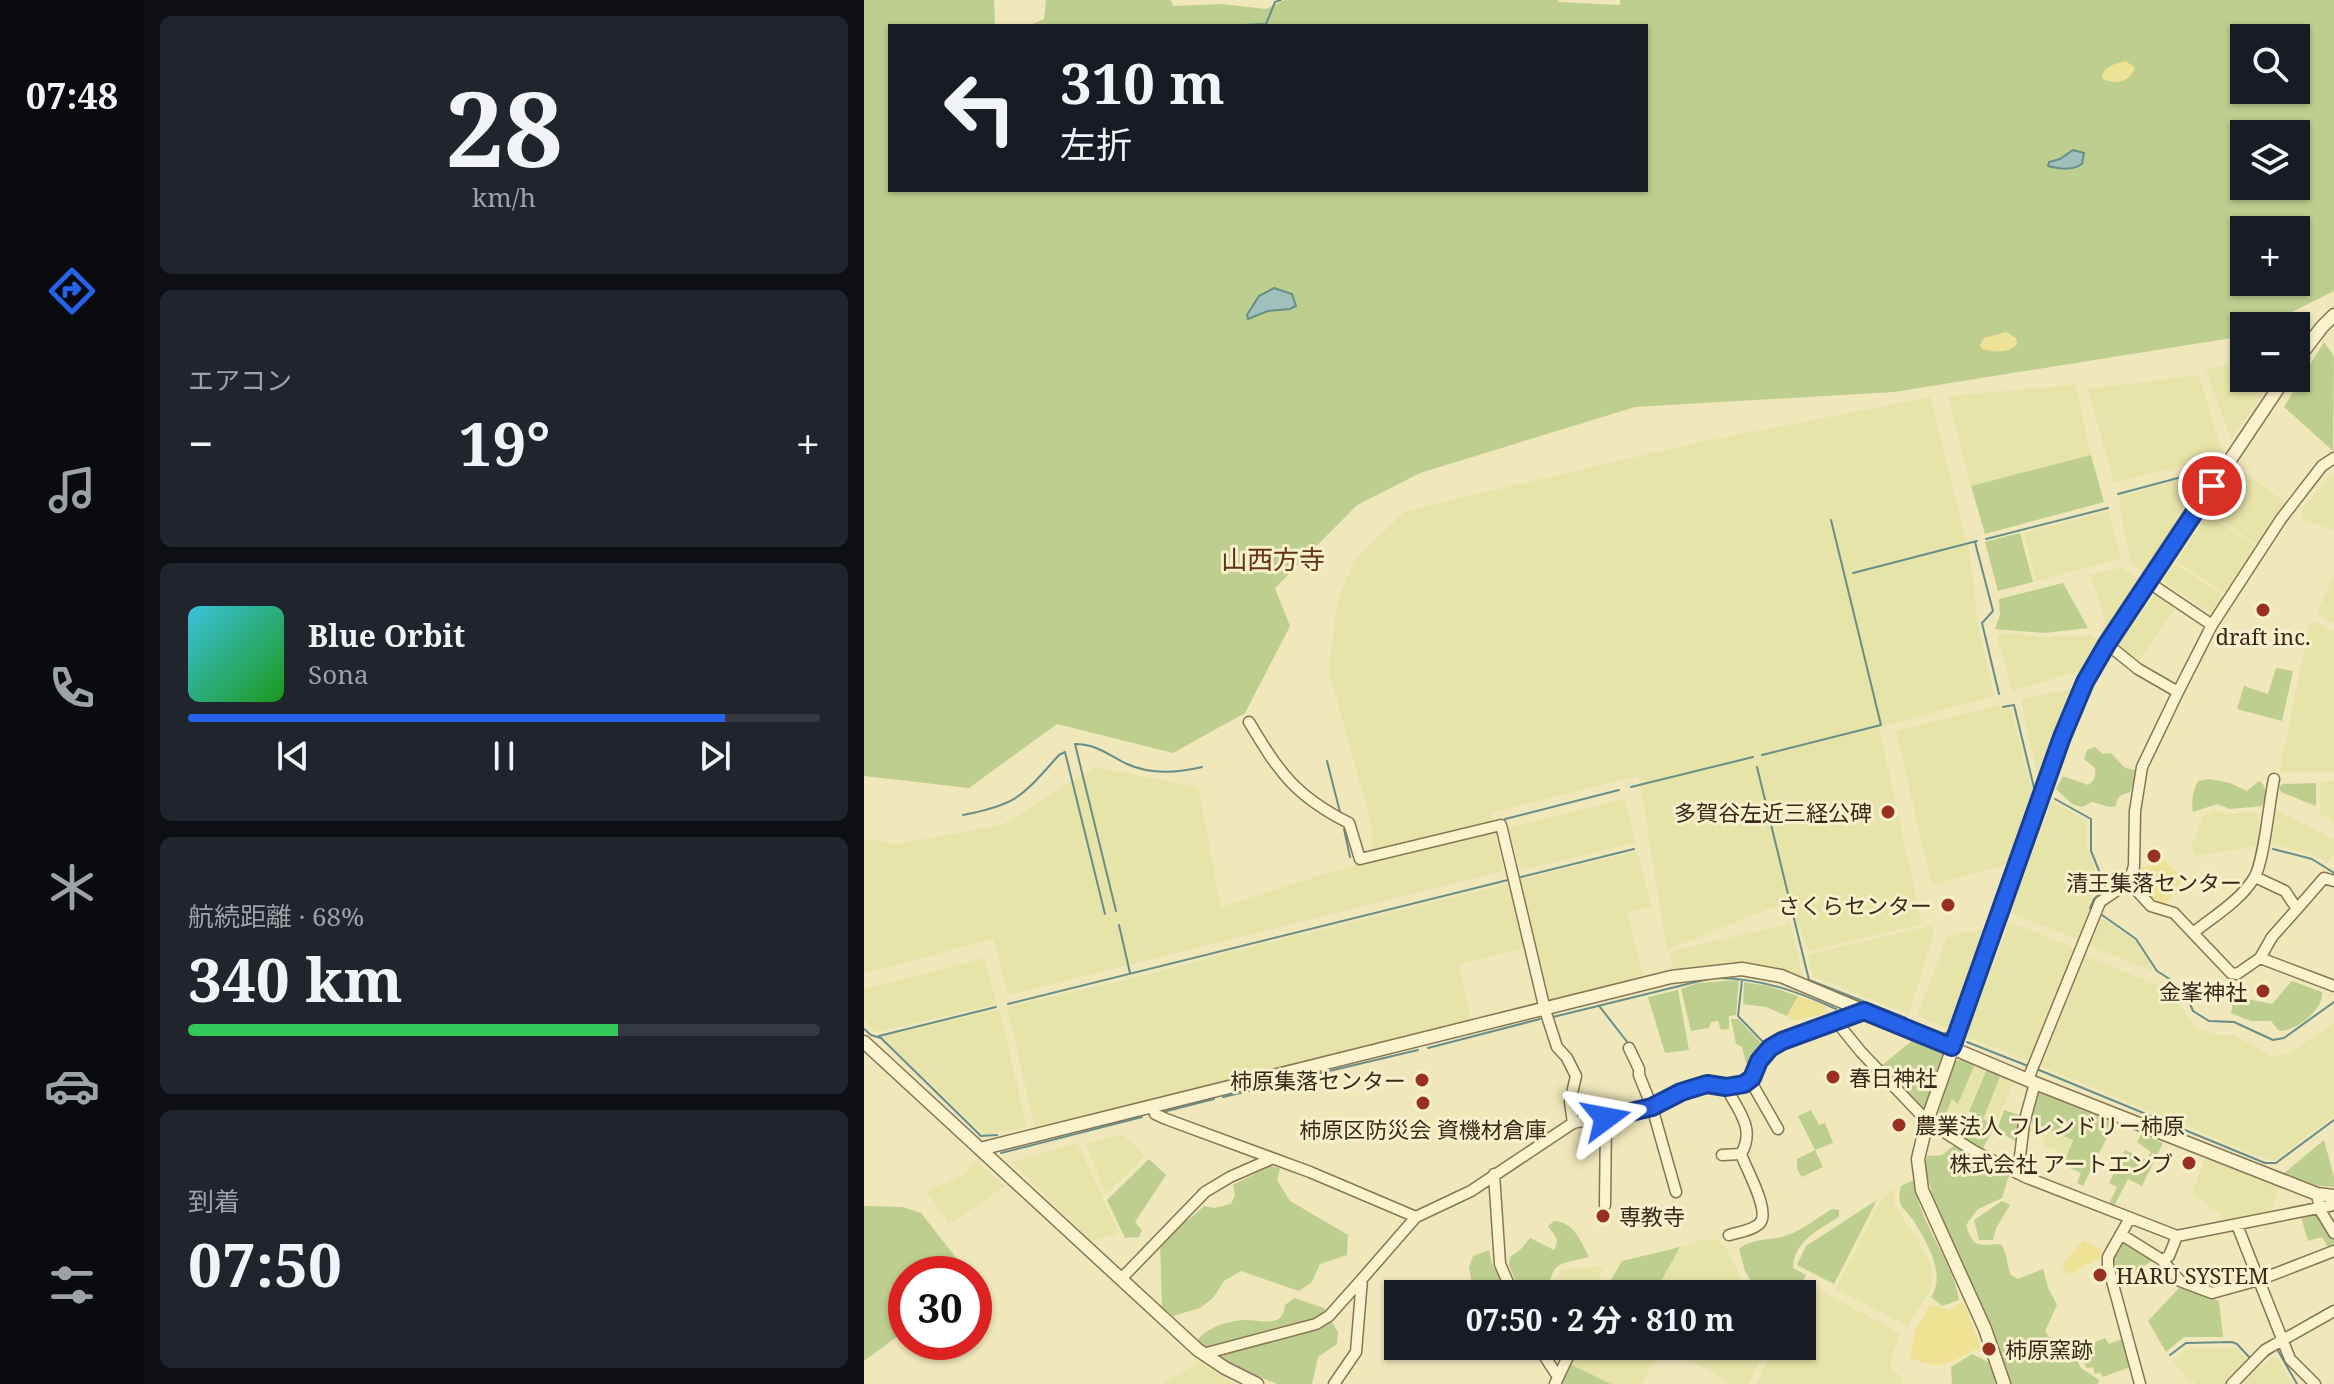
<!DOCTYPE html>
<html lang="ja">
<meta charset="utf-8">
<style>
:root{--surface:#171b24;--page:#20242c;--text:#f1f3f6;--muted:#9ea1a6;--line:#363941;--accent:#2563eb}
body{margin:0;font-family:"Noto Serif","Noto Sans JP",serif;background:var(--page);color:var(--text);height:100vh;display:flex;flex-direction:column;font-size:30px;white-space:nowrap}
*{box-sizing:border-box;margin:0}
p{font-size:26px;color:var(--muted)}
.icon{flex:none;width:44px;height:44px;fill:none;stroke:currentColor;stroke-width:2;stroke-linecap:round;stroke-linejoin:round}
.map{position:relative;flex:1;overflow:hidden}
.panel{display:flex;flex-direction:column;gap:16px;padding:16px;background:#0d0f14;width:720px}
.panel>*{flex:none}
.top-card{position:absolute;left:24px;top:24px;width:760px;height:168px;border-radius:0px;box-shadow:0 2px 6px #0004;background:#171b24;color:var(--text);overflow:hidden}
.tools{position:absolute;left:1366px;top:24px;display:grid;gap:16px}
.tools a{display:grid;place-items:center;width:80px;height:80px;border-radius:0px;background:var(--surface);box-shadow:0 2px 6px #0004;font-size:40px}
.speed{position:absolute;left:24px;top:1256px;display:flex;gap:16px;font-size:40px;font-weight:700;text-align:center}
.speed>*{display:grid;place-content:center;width:104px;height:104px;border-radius:50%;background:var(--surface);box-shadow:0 2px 6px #0004;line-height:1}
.speed .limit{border:12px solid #d22;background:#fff;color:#111}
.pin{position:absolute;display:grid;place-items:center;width:68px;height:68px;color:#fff;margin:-34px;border:4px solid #fff;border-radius:50%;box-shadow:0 2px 8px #0007}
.me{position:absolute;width:88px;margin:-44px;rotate:77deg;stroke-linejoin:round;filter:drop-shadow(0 0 6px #0008)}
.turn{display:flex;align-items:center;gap:28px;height:168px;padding:0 40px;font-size:36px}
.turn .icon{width:104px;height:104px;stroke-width:2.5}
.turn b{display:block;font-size:56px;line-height:68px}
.big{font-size:60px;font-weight:700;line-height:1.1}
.panel .widget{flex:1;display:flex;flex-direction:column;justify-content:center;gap:12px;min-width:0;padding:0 28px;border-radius:12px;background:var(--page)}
.panel .dial{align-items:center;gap:0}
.dial b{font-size:104px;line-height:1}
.song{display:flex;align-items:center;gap:24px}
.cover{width:96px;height:96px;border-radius:12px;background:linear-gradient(135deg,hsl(190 70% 55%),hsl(120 70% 35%))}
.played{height:8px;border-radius:4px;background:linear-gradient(90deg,var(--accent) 85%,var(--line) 85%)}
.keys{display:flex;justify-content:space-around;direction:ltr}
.heat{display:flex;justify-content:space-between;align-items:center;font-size:44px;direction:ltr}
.charge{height:12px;border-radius:6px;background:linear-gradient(90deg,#34c759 68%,var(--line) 0)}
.trip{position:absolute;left:520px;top:1280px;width:432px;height:80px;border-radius:0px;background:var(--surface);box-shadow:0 2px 6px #0004;font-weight:700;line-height:80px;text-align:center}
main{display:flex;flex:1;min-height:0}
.tab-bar{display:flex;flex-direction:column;width:144px;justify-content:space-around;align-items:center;background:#090b0e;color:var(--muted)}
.tab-bar .icon{width:56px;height:56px}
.tab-bar .current{color:var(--accent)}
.tab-bar b{font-size:36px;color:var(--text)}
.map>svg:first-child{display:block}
</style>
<main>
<nav class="tab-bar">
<b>07:48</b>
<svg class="icon current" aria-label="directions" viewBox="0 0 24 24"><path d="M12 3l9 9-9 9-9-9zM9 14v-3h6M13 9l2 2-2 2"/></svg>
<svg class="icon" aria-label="music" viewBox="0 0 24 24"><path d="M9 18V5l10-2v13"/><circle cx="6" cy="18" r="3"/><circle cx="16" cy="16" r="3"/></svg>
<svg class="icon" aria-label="phone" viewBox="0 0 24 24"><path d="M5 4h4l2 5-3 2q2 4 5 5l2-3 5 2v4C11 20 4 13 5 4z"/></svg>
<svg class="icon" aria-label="climate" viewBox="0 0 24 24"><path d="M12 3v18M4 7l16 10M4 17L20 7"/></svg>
<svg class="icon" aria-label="car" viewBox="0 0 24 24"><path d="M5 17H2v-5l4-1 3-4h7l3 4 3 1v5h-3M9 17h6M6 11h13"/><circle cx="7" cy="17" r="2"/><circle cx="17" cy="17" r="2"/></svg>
<svg class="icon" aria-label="filters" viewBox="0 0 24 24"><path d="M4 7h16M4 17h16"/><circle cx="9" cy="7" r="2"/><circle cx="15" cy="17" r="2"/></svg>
</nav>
<section class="panel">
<div class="widget dial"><b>28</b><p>km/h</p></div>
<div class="widget"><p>エアコン</p>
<div class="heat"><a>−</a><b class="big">19°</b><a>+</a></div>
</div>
<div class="widget">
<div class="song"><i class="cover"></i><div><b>Blue Orbit</b><p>Sona</p></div></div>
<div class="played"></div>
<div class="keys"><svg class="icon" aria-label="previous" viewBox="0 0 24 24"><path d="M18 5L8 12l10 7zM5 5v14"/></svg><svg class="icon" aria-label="pause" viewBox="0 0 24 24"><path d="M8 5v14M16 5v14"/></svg><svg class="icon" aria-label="next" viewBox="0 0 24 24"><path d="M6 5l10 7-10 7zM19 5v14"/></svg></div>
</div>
<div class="widget"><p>航続距離 · 68%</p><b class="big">340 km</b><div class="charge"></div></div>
<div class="widget"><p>到着</p><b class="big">07:50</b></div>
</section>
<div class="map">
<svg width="1470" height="1384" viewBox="0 0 1470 1384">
<rect width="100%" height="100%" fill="#f0e7bb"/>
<path fill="#e6e4a8" d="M1380,359V378H1392L1398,396L1367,439L1342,370Z
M1335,375L1358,454L1354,457L1250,483L1224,389Z
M1211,385L1227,455L1107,486L1084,396Z
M1066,397L1106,555L1114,625L1130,696L1015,727L1058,924L945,951L925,901L803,950L775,776L627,813L639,871L144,995L129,939L0,973V839L33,844L138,825L231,767L334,787L357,907L506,860L509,829L465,672L473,602L490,561L541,511L827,444Z
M1375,468L1424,505L1394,545L1346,513Z
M1343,473L1281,573L1267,563L1255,505L1257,504L1255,496Z
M1467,474H1470V530L1438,519L1440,515L1436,513Z
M1244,511L1257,559L1172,581L1160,533Z
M1343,514L1393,547L1363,592H1360L1313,561Z
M1311,564L1357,594L1359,598L1351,611L1347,613L1299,581Z
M1257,568L1277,580L1241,634L1237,631L1241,622L1235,597L1225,575Z
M1470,577V623L1452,614Z
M1291,594L1311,608L1273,663L1255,645Z
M1446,622H1451L1470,631V771L1415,773Z
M1144,633L1178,637L1226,635L1237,641L1216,671L1148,691L1133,636Z
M1213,688L1190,742L1175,783L1157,699Z
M1136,705L1138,710L1147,708L1168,791L1143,864L1068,885L1032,731Z
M1470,781V822L1456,814V782Z
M761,799L772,843L656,870L645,827Z
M1188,801L1223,821L1222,842L1231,871L1238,886L1228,896L1223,908L1227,911L1215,940L1146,913Z
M1350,809L1362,814L1395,812L1393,846L1331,856L1327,846L1330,839L1339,817Z
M1412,810L1470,839V853L1464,863L1447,854L1408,844Z
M773,851L787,907L763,913L779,977L686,1000L656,880Z
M646,883L662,947L595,965L607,1020L171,1128L143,1007L291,973L362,953Z
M1236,917L1272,942L1288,967V971L1225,945Z
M1146,922L1213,949L1167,1062L1101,1036Z
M926,923L939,978L878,964L827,966L810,971L806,952Z
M1069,925V936L1045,1014L949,976L944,955Z
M1122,928L1084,1028L1053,1016L1083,937Z
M1222,956L1305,990L1331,1027L1353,1035H1370L1409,1057L1428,1051L1470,1023V1116L1411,1160L1402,1159L1177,1066Z
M120,958L133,1004L12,1032L0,1020V989Z
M135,1009L163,1127L121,1135L18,1037Z
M1111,1064L1123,1069L1091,1135L1077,1126L1088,1099L1095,1103Z
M1137,1074L1150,1079L1131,1126L1118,1119Z
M1167,1122L1209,1139L1201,1160L1192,1156L1194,1151L1179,1145L1181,1138L1164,1130Z
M258,1134L281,1156L242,1194L222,1144Z
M213,1143L230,1179L255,1234L227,1241L148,1162Z
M1341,1158L1416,1188L1406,1213L1357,1220L1355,1210L1346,1211L1343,1202L1328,1195Z
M112,1161L141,1186L85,1224L63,1191L99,1175Z
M1031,1188L1030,1204L1061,1252L1068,1269L1067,1288L1044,1326L972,1289L1017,1200Z
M839,1239L854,1240L861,1247L885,1294H790L816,1247Z
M741,1266L728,1294H689L696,1270Z
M946,1285L1037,1334L1026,1359L1028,1369L1039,1379L1036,1384H892L913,1346H938V1299Z
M712,1346H777L794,1354L777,1384H747L704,1363Z
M800,1346H904L884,1384H869Z
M1371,1347L1384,1360L1361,1384H1331L1329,1380H1324L1309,1361L1325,1348Z
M1413,1358L1429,1384H1377L1393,1365L1396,1369L1407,1359Z
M335,1362L366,1381L372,1384H299Z"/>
<path fill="#bece8f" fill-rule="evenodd" d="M0,0H130L131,26H26V190H782V26H164L180,19L182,0H307L309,6L357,4L402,9L421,0H694L695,2L756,5V0H1470V291L1400,326H1380V336L1030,392L771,407L556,473L493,505L411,588L426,626L381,713L309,753L193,724L105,788L0,776ZM1380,38H1432V90H1380ZM1380,134H1432V186H1380ZM1380,230H1432V282H1380Z
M1460,342L1470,356L1469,451L1420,407Z
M1227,455L1240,502L1121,534L1107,486Z
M1156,533L1169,582L1134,591L1121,542Z
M1199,583L1224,628L1180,633L1131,629L1136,615L1135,599Z
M1412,668L1429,671L1418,721L1373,709L1380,686L1404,694Z
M1231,747L1239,754L1247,753L1261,768L1272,770L1270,785L1265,793C1257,794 1253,797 1252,806L1246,807L1228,802L1218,807L1208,804L1192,789L1199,776L1224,785C1231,781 1232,776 1231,768L1220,759L1223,750Z
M1345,779L1366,783L1383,791L1395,781L1399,784L1403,795L1398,806L1366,809L1353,804L1329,812C1327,801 1329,791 1334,781Z
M1452,783V806L1417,792L1415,787L1419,784Z
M875,980L872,1015L865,1016V1029L857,1030L854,1021L847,1022L845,1028L827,1031L817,989L834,983Z
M1428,981L1458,992C1460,1010 1432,1031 1415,1031L1407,1021H1387L1367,1013L1369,1002L1374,997L1408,1004Z
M880,982L904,986L934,996L923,1016L902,1007L879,1004Z
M814,990L825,1050L801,1053L784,997Z
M867,1019H874L901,1047L886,1066L882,1063L878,1047L872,1044Z
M1050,1039L1082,1052L1061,1112L1017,1066Z
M1098,1060L1111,1064L1094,1104L1088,1099L1077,1126V1119L1073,1117L1091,1061Z
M1123,1069L1137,1074L1119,1119L1131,1126L1118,1150L1099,1138L1110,1115L1105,1111Z
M1173,1089L1251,1121L1219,1186L1213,1183L1217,1173L1199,1165L1209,1140L1167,1122Z
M947,1110L955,1125L961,1123L969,1143L951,1150L959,1167L938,1177L933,1169V1159L951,1150L934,1116Z
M1140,1110L1159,1116L1153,1142L1133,1130Z
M1278,1133L1299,1143L1278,1186L1264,1179L1250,1206L1245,1204L1253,1187L1245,1183L1261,1150L1283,1160L1287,1152L1273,1142Z
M1460,1140L1470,1177V1187L1446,1185L1419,1174Z
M1092,1144L1145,1175L1138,1198L1114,1209L1102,1225C1109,1249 1116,1245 1137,1244C1144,1254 1142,1264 1147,1275L1154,1279L1179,1269L1184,1288L1193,1305L1181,1331L1185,1337L1203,1340L1217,1368L1235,1380L1234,1384H1146L1091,1248L1072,1209L1060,1164L1063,1156L1078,1155Z
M285,1159L302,1175L271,1222L278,1230L275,1237L261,1238L243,1200Z
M406,1166L416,1168L413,1180L426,1201L484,1235L483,1255L456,1264L448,1282L435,1291L377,1271L360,1281L349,1298L336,1308L309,1316L298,1307L296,1244C309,1229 326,1220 340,1206L350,1208L367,1204L371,1195L369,1185Z
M1050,1180C1054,1223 1088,1258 1095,1300L1078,1306L1067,1297C1083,1274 1062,1241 1049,1220C1046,1215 1040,1210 1037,1205C1034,1199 1036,1192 1037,1186Z
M1013,1200L970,1284L933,1265L942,1246Z
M1138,1201L1146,1205L1132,1228L1129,1240H1115L1110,1220Z
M0,1206L39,1207L57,1213L105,1274H42V1330L0,1361Z
M968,1209L975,1210V1217C955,1229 929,1242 929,1268L942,1275L932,1294H894L881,1271L875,1249C889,1237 908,1241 924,1235C940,1229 953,1218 968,1209Z
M1452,1214L1456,1215L1470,1240V1247L1466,1250L1458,1237L1444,1241L1437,1217Z
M690,1221C710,1222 716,1240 725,1257C696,1265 688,1259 684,1294H657L645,1265L646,1257L657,1249L666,1238L690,1250C697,1238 690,1235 684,1226Z
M1258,1240L1288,1261L1253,1283L1248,1259Z
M816,1247L790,1294H739L758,1261Z
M625,1250L628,1263L644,1294H610L605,1268L609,1256Z
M1316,1287L1355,1301L1359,1337H1320L1302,1352L1284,1321Z
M430,1298L460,1308L474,1332L473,1344L454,1357L448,1384H413L356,1360L333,1341C342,1328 363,1321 379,1320C396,1319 419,1330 421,1305Z
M1241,1338L1245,1344L1258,1339L1266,1367L1239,1377L1236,1372L1231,1374L1229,1367L1223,1368L1212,1350Z
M1108,1354L1124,1362L1134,1384H1088L1087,1367Z
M704,1363L747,1384H694Z"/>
<path fill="#eee395" d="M1262,61L1271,68C1266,82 1250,86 1238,78C1238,66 1252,64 1262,61Z
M1142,332L1152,338L1153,344C1144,354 1130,352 1118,349L1116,345L1120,338Z
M1299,860L1319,879L1302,904L1286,901L1270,883L1272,870Z
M934,996L958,1004L964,1012L932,1021L923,1016Z
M1219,1240L1239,1251L1235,1258L1204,1275L1198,1266Z
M1099,1301L1119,1352L1111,1350C1082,1364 1077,1372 1046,1357L1050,1332L1066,1305L1086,1310Z"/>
<path fill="#9fc0bb" stroke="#678e89" stroke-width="2" d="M1209,150L1220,153L1218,164C1207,171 1196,169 1184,166L1185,162L1196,159Z
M410,288L428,294L432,306L426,309L404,311L384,319L383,315L395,296Z"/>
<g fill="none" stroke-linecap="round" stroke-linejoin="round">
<path stroke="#678e89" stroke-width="2" d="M379,25L402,24L411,2L417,0
M1254,494L1344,470L1348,473L1312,531
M1122,539L1244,508
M1111,542L1129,611L1118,623L1135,694
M989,573L1113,541
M898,755L1017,725L967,520
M463,761L476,812
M893,767L945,980L1042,1018
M767,787L889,757
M1191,799L1227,819V851L1242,888L1230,899L1226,908
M99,815C155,804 158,796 195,755L201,752L241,914
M641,819L755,790
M480,829L486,857
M1409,849L1448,859L1470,873
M657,877L770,849
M252,911L211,744C233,744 244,755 263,764C287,775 313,773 338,767
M1238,915L1272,939L1293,971L1307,980L1324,999L1329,1011L1345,1021L1370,1022L1409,1040L1420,1038L1470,1002
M255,925L266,973
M855,978C898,979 933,991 972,1009
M878,980L874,1016L901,1044
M144,1004L644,880
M736,1007L764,1043
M689,1017L848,978
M1051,1023L1080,1034L1086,1031L1171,792L1150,705L1139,707
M0,1029L7,1035L17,1038L117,1136L133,1135
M15,1036L132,1007
M1103,1042L1164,1066
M564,1048L676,1019
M1175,1070L1401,1163H1412L1470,1120
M427,1080L554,1050
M359,1097L418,1083
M299,1112L350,1099
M137,1153L278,1117
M1306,1355L1322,1343L1368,1342L1373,1344L1385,1357
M1399,1359L1413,1349L1433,1384"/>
<g stroke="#877654" stroke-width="13">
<path id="minor" d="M1284,582L1348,625
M1243,644L1274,669L1314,692
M385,722C415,772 431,796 485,823L496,859L637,825L681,1010L693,1047L703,1058L712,1076L706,1102L709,1123
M1391,877L1421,891L1433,909L1408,937L1396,958
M1265,882L1287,906L1310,913L1367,973L1373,974L1396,958L1470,986
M1433,909L1460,878L1470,881
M1329,933C1350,916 1376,901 1390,878C1400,863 1405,802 1410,779
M971,1020L997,1052L1063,1121L1110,1151L1161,1177L1313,1236L1470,1205
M765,1048L775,1069V1075L788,1107L812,1192
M1164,1079L1236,902L1265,882L1270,866L1271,811L1278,767L1314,692L1348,625L1417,519L1458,466L1470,458
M886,1080L914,1129
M289,1106L291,1114L302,1119L446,1172L552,1217
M858,1155L877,1154C892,1128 874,1111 862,1087
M1154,1173L1160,1123L1171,1083
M630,1174L636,1264L649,1294
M1453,1194L1456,1210L1470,1233
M741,1205L742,1118
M1266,1218L1244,1257V1266L1276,1384
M1373,1225L1426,1359L1451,1384
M865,1235C875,1232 887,1231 895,1224C908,1213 882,1169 877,1154
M1258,1235L1298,1260L1316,1281L1348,1293L1395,1280L1470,1251
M1298,1260L1305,1256L1313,1236
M257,1279L341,1192L366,1177L407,1159
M674,1346L694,1377
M339,1354L452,1324L465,1316L498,1279
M470,1384L492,1352L498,1279L552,1217L607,1191L709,1123L788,1107L817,1092L843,1084L862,1087L880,1084L888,1078L896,1059L906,1048L918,1041L1000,1011
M691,1384L709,1346
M1368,1384L1401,1350L1470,1311"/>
</g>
<g stroke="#877654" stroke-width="15">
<path id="tertiary" d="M1432,361L1458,327L1470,315
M0,1042L334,1350L361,1368L393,1384
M116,1149L807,977L878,969L917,976L1171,1083L1453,1194L1470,1196
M1140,1384L1121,1329L1058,1190L1054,1159L1063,1121L1198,737L1221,682L1243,644L1421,378"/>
</g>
<use href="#minor" stroke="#fbf3ce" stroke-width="10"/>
<use href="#tertiary" stroke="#fbf3ce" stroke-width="12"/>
</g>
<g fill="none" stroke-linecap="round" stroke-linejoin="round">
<g stroke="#184099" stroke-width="20">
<path id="route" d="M742,1118L788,1107L817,1092L843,1084L862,1087L880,1084L888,1078L895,1061L906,1048L918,1041L1000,1011L1088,1047L1198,737L1221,682L1243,644L1348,486"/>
</g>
<use href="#route" stroke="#2563eb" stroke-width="14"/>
</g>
<g fill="#993121" stroke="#f7f0cb" stroke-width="3">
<circle cx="1399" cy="610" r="8"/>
<circle cx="1024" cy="812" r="8"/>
<circle cx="1290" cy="856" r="8"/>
<circle cx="1084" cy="905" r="8"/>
<circle cx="1399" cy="991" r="8"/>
<circle cx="969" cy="1077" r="8"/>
<circle cx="558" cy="1080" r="8"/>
<circle cx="559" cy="1103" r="8"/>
<circle cx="1035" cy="1125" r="8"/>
<circle cx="1325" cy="1163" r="8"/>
<circle cx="739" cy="1216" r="8"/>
<circle cx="1236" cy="1275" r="8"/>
<circle cx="1125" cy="1349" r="8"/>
</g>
<g text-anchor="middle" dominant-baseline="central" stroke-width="6" stroke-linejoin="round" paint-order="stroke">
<g font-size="22" fill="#362b1a" stroke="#f7f0cb" text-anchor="end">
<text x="1399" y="636" text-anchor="middle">draft inc.</text>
<text x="1008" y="812">多賀谷左近三経公碑</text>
<text x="1290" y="882" text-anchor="middle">清王集落センター</text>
<text x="1068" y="905">さくらセンター</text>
<text x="1383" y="991">金峯神社</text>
<text x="985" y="1077" text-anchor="start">春日神社</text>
<text x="542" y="1080">柿原集落センター</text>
<text x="1051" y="1125" text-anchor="start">農業法人 フレンドリー柿原</text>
<text x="559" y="1129" text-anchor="middle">柿原区防災会 資機材倉庫</text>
<text x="1309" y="1163">株式会社 アートエンブ</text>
<text x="755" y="1216" text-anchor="start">専教寺</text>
<text x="1252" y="1275" text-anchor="start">HARU SYSTEM</text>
<text x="1141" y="1349" text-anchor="start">柿原窯跡</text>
</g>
<g font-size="26" fill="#643217" stroke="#f7f0cb">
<text x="409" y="559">山西方寺</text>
</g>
</g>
</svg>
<div class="tools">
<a><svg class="icon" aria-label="search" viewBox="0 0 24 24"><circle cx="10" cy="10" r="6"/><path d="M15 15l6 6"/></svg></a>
<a><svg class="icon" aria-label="layers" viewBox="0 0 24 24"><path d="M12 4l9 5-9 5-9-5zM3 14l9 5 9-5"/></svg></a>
<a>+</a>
<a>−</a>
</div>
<div class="speed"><div class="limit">30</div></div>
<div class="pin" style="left:1348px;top:486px;background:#d93025"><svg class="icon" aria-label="arrive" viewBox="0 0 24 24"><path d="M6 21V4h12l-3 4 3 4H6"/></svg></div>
<svg class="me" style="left:742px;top:1118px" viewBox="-20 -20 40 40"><path d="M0-17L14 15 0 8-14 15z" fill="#2563eb" stroke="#fff" stroke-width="4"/></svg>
<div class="trip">07:50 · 2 分 · 810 m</div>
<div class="top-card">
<div class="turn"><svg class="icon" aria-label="left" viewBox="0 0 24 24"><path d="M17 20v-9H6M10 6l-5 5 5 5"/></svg><div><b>310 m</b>左折</div></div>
</div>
</div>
</main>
